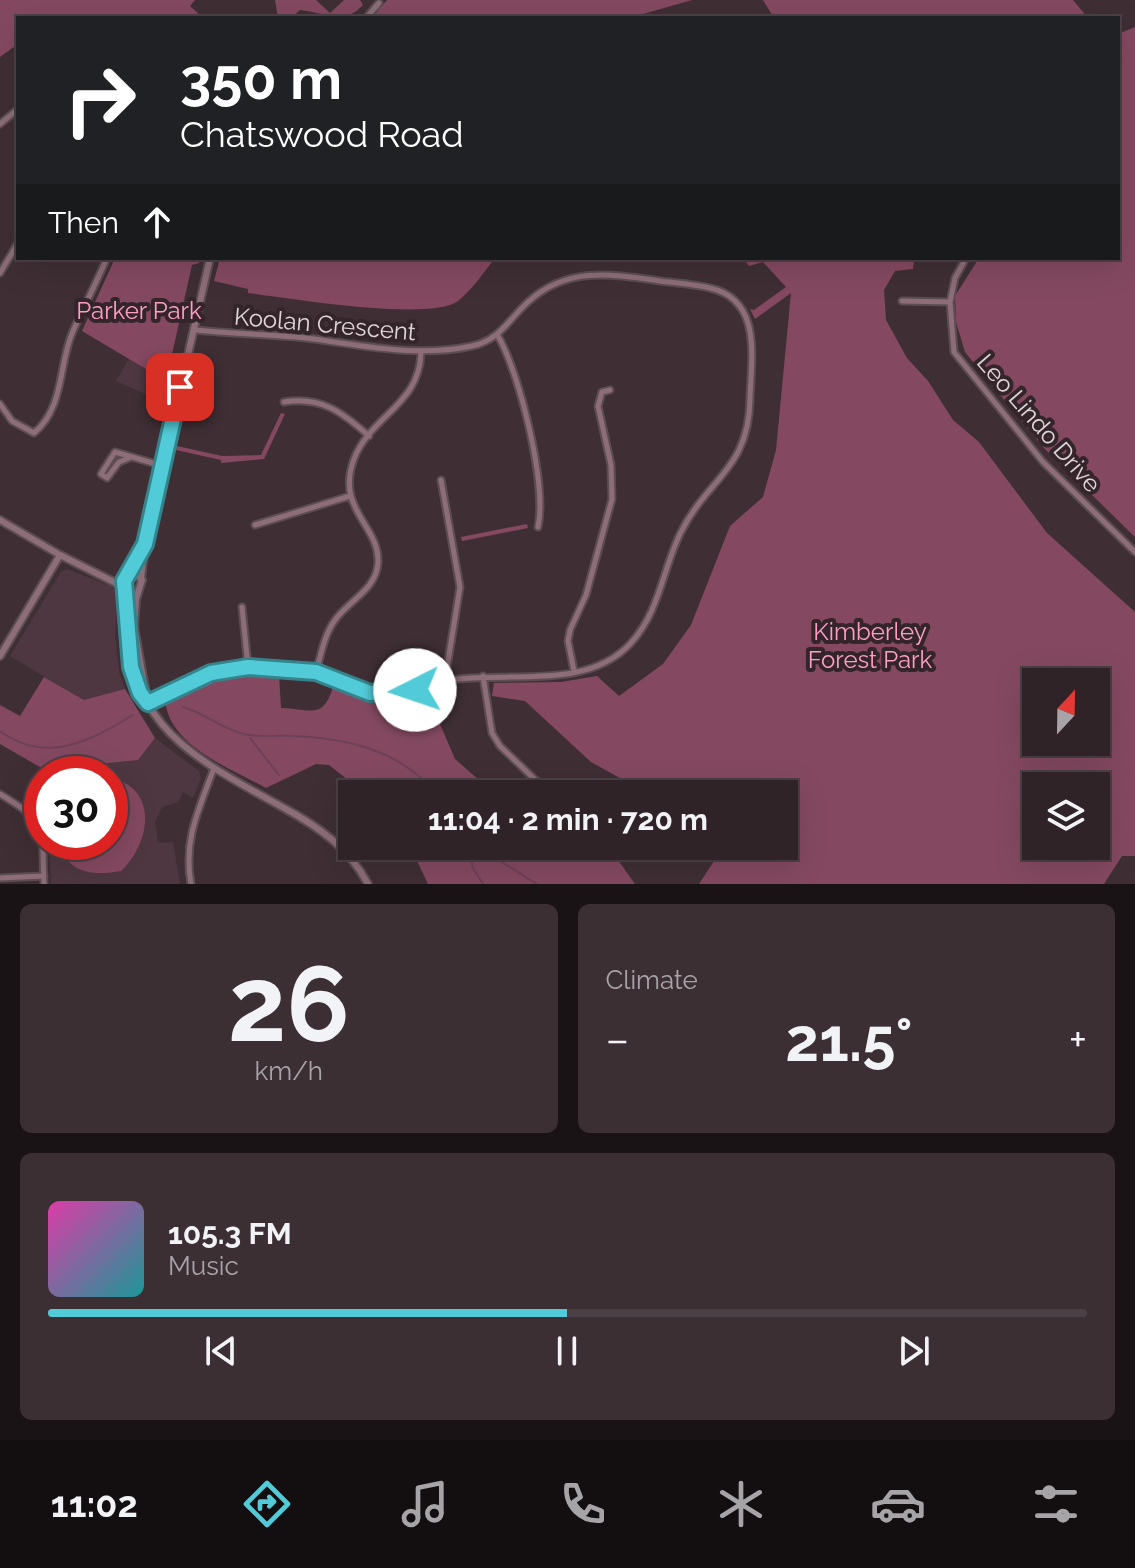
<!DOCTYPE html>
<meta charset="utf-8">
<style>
:root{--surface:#2f2328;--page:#3b2f34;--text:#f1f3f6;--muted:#a7a4a8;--line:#4a4045;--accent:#52cbd8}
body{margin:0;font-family:Raleway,sans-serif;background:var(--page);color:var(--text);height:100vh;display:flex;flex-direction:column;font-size:30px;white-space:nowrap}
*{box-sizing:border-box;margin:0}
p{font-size:26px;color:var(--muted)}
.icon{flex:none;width:44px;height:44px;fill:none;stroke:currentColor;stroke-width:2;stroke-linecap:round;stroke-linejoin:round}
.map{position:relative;height:884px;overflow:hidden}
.side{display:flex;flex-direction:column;gap:20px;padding:20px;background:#1a1316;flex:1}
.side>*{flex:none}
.hud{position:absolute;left:16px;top:16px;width:1104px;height:244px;border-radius:0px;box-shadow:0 8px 32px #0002,0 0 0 2px var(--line);background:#202124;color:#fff;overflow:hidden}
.needle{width:52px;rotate:22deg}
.tools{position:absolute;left:1022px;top:668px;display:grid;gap:16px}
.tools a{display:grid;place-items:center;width:88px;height:88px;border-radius:0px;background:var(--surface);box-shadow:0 8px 32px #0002,0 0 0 2px var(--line);font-size:40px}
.speed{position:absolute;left:24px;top:756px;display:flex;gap:16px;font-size:40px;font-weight:700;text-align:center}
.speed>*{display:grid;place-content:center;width:104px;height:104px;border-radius:50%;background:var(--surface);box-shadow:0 8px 32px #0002,0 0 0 2px var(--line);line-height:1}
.speed .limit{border:12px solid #d22;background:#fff;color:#111}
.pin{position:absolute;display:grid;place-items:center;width:68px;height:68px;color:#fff;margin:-34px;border-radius:16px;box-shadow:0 4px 12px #0006}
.me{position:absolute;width:88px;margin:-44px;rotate:266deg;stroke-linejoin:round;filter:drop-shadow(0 0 6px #0008)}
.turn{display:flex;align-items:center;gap:28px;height:168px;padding:0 32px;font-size:36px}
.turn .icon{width:104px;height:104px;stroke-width:2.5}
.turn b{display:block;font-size:56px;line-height:68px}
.then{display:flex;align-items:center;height:76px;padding:0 32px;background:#0003;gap:16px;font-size:30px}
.big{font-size:60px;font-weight:700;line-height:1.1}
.side .tile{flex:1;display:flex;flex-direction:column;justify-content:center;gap:12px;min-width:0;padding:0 28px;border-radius:12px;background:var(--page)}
.side .dial{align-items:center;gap:0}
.dial b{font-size:104px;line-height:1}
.song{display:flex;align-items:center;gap:24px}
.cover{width:96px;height:96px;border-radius:12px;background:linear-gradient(135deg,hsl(320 70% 55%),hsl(180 70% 35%))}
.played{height:8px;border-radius:4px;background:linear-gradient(90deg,var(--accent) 50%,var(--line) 50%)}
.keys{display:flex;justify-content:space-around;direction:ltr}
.heat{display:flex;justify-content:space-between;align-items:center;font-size:44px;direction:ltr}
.side .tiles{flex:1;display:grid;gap:20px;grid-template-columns:1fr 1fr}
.tile:last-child{grid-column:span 2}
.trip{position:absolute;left:338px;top:780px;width:460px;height:80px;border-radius:0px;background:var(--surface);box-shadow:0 8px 32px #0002,0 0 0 2px var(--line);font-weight:700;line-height:80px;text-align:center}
.tab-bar{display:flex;height:128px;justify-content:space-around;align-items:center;background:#130e10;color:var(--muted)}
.tab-bar .icon{width:56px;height:56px}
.tab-bar .on{color:var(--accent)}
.tab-bar b{font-size:36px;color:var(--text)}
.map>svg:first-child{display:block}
</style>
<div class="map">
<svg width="1135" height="884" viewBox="0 0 1135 884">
<rect width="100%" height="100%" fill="#3f2f35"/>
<path fill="#4e3740" d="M129,359L166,381L161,401L116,381Z
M67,569L118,589L115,635L119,672L125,689L84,700L10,656L61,572Z
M155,738L199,771L201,778L193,798L183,792L178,802L162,807L155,822L158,843L173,842L180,884H51L49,842H110V774H66L71,767L138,760Z"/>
<path fill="#844961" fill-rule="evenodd" d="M0,0H195L190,6L203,18H18V44L0,57Z
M275,0H316L330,13L344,0H360L363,5C343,27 324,12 300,10L291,18H278Z
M387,0H692L629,18H371Z
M763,0H1073L1088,18H774Z
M1135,27V537L1044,448L965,352L956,322L955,296L979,258H1118V34Z
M115,258H200L199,263L192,265L166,381L82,331Z
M220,258H495C484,272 472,290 458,301C429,322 288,298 248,293V289L214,281Z
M737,258H914L913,269L895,271L884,290L886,320L907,358L928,381L953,420L979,442L1047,533L1135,612V856H1122L1104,884H699L716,858L673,854V850L704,852L720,846H784V794H657L642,781L636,787L591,762L525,701L492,696L494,683L561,682L597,676L619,696L663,664L691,625L730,526L763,497L776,450L791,293L755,319L750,309L754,310L786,287L763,262L749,266L744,259ZM1036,682H1096V742H1036ZM1036,786H1096V846H1036Z
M281,413L285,414L264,459L221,463V460L176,450L177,446L222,456L261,455Z
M527,524L528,528L462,541L461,537Z
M248,674L279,675L281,708C311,709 323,720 333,687C363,704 395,701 427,694L455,759L495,794H366L329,765L316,764L266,788C234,770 172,747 166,705C181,683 224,676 248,674Z
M44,677L84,700L125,689L155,738L138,760L71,767L66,774H52L0,744V705L20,716Z
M110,778C160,788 150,844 121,871C94,876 65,874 61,842H110Z
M410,846H583L618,860L635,884H428Z"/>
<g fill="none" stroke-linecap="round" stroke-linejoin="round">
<path stroke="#6d4158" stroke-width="2" d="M183,707C205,713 221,729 244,734C260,738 277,735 293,736C346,738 401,750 436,794
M0,731C46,765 90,741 133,715
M250,738L279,775
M468,846L473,868L483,884
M476,846L537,884"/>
<g stroke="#5c4d53" stroke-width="9">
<path id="minor" d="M366,18L379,3
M0,124L18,109
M966,258L955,278L950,302L954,352L1043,462L1135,552
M0,273L18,243
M902,301L950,302
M498,336C520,374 547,485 538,527
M284,402C321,396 342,412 369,436
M0,404L12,421L34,433C65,407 58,365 73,331C84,307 96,283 107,258
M129,458L119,462L107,478L101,474L115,452L163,466
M441,480L460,587L445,680
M255,525L350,496
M242,607L248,667
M574,671L568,641L570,630L586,595L612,499L611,465L598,406L602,392L610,390
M316,672C321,655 324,635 335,620C349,600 376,590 378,563C380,525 335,510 354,459C371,415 420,405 421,352
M483,676L492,733L500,746L550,794
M148,703C198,677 229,664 287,669C296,670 307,669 316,672C340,679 358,694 385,694C408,694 427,683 448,680C506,671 586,691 630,644C660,612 662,570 681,532C708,478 749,469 750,399C751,359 763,300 710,288C694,284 676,283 660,281C612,274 567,266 528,302C509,319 500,340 472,346C416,358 362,345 306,338C269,334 233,334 196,330
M0,794C51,825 41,827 44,884
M652,846L664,857
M0,878L44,876
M191,884C183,840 199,809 214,768"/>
</g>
<g stroke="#5c4d53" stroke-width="10">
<path id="tertiary" d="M0,520L60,555L126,588
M130,574L143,549
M141,578L145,544L210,258
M125,586L130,574H136L142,580L136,599L134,627L147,700
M127,590C122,722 179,750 284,808C319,827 349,848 368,884
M0,656L60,555"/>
</g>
<use href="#minor" stroke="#8c6d78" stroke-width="5"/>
<use href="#tertiary" stroke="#8c6d78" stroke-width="6"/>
</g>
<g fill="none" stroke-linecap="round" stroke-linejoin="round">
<g stroke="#35848c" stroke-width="20">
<path id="route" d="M180,387L145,544L124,581L131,667L140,693L148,703L211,673L248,667L316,672L370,693L415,690"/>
</g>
<use href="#route" stroke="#52cbd8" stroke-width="14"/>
</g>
<g text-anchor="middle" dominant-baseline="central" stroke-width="8" stroke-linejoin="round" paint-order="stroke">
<g font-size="24" fill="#ff9ec4" stroke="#34252b">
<text x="139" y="310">Parker Park</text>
<text x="870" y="631">Kimberley<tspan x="870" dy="28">Forest Park</tspan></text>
</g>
<g font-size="24" fill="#e0d6d9" stroke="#34252b">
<text transform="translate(325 324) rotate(5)">Koolan Crescent</text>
<text transform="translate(1039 423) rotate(49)">Leo Lindo Drive</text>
</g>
</g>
</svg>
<div class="tools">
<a><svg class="needle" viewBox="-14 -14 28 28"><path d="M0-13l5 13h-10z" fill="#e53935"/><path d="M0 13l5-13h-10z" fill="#a7a4a8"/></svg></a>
<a><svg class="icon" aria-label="layers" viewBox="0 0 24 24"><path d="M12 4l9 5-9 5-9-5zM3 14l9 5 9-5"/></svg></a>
</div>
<div class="speed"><div class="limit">30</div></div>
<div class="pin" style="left:180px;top:387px;background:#d93025"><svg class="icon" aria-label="arrive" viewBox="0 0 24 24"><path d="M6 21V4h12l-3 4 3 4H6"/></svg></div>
<svg class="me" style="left:415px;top:690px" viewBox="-20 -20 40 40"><circle r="19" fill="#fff"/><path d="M0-13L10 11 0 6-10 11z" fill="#52cbd8"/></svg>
<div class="trip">11:04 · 2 min · 720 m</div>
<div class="hud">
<div class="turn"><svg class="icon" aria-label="right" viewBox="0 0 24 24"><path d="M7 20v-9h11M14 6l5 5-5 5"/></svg><div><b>350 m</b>Chatswood Road</div></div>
<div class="then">Then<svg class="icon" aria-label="ahead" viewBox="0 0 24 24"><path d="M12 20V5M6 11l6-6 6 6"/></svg></div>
</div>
</div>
<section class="side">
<div class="tiles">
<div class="tile dial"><b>26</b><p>km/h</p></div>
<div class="tile"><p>Climate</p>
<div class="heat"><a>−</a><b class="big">21.5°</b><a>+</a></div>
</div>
<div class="tile">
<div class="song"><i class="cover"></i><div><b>105.3 FM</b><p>Music</p></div></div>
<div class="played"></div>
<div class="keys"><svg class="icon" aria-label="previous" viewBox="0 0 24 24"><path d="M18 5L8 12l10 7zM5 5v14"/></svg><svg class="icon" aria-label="pause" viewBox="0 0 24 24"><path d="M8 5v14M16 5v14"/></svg><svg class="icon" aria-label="next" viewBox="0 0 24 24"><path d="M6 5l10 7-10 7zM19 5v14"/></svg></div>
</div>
</div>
</section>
<nav class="tab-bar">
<b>11:02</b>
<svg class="icon on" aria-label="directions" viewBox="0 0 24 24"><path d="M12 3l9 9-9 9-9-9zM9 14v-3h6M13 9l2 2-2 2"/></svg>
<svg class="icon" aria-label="music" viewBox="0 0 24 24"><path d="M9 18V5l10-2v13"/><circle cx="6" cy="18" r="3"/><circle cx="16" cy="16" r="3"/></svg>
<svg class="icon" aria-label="phone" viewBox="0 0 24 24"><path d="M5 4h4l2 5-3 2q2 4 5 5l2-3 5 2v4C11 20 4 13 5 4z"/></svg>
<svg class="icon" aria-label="climate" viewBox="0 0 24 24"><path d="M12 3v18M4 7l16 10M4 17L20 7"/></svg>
<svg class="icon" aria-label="car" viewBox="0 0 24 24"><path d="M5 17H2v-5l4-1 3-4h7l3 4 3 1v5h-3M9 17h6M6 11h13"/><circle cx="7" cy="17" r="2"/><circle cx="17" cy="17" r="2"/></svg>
<svg class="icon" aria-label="filters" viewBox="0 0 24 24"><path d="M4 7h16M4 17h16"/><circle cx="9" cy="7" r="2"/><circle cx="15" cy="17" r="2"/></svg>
</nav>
